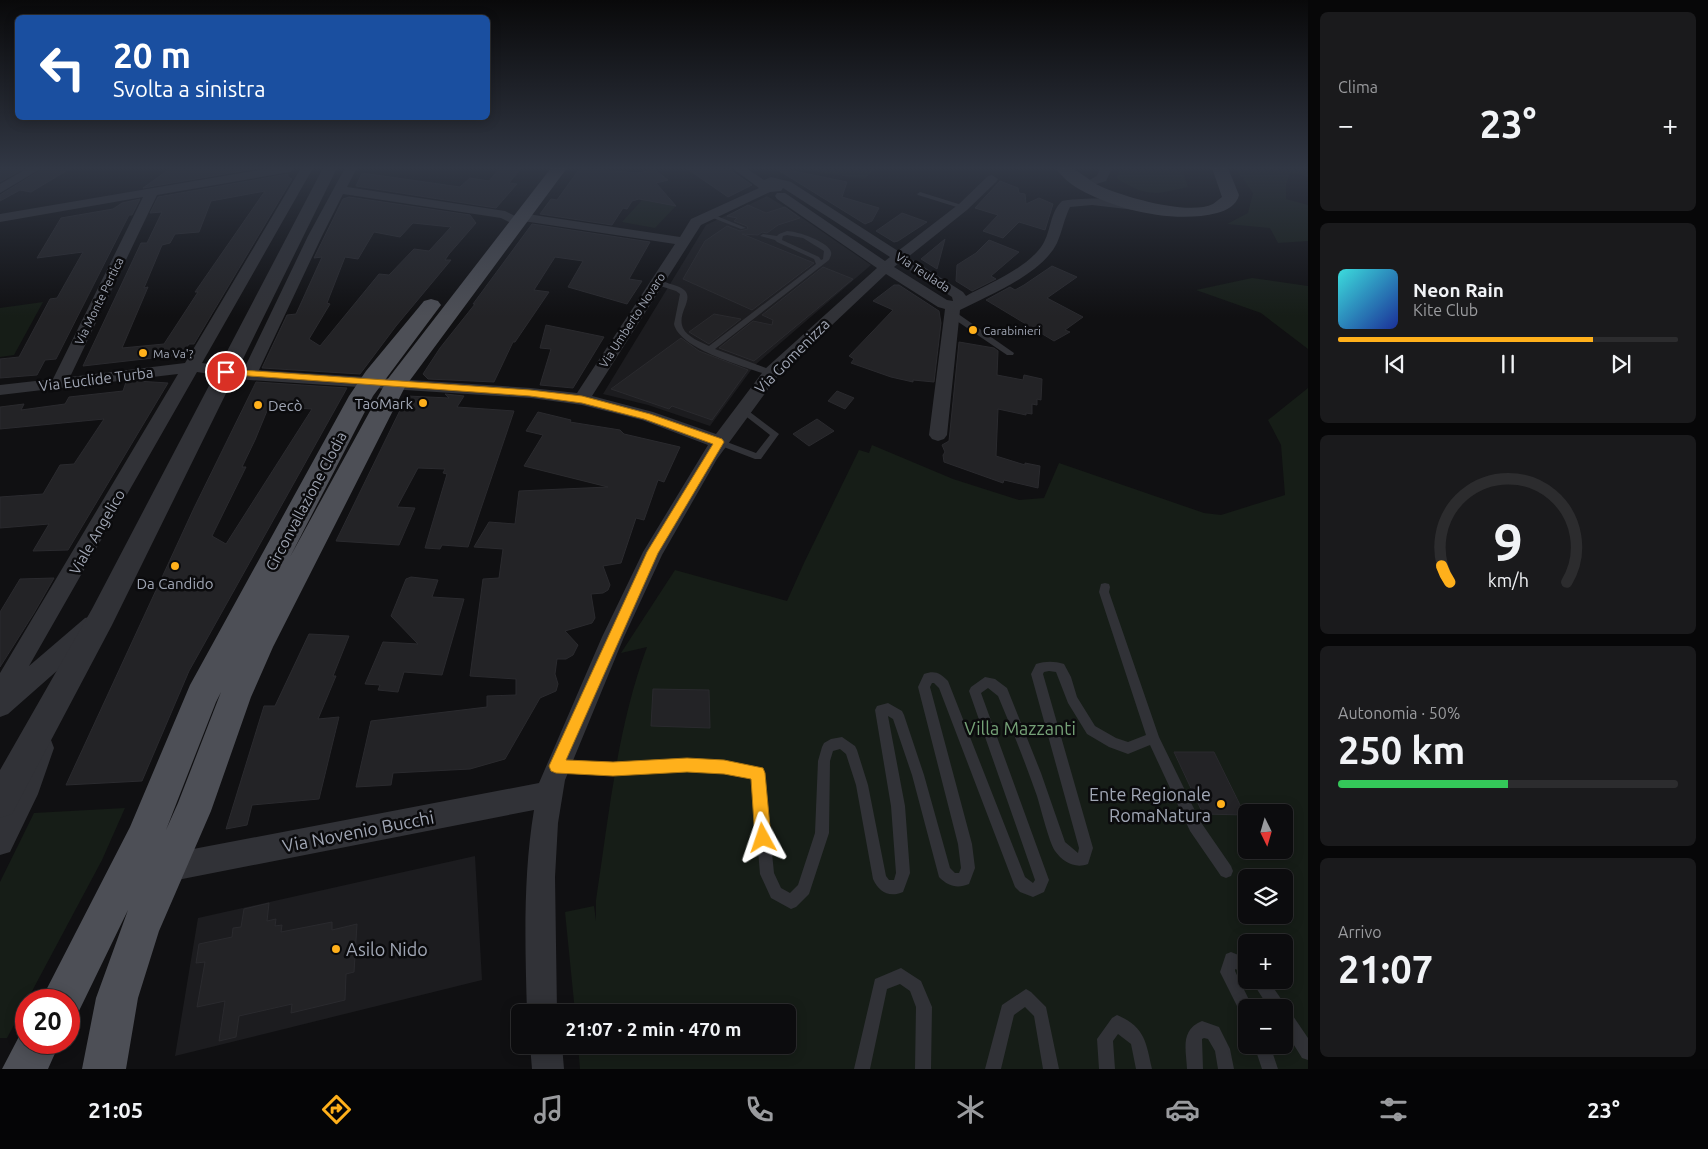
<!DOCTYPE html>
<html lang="it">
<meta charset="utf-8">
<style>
:root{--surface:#0c0c0e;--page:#1a1a1c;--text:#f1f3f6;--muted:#9a9b9e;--line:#2c2c2e;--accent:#ffb01b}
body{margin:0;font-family:Ubuntu,sans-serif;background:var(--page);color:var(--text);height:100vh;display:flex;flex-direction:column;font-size:19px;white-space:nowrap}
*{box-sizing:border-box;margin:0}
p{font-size:16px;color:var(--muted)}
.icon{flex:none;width:28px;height:28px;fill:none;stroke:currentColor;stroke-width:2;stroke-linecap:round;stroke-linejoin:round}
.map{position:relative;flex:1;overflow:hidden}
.panel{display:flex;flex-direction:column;gap:12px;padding:12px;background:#070708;width:400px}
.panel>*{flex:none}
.guide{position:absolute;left:15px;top:15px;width:475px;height:105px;border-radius:8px;box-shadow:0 2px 12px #0003,0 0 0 1px var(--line);background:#1a4fa0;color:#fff;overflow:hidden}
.needle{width:32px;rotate:175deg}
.buttons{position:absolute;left:1238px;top:804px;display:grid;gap:10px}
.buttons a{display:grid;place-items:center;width:55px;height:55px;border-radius:8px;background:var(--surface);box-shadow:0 2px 12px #0003,0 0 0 1px var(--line);font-size:25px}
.speed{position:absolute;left:15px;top:989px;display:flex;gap:10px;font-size:25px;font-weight:700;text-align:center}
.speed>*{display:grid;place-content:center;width:65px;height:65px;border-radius:50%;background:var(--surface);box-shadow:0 2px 12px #0003,0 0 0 1px var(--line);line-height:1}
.speed .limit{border:8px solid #d22;background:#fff;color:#111}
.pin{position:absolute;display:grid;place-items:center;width:42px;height:42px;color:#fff;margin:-21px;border:2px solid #fff;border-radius:50%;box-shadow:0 1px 5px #0007}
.me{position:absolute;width:55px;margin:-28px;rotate:355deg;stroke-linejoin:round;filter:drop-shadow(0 0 4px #0008)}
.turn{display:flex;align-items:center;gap:18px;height:105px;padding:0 15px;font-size:22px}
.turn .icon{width:65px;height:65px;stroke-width:2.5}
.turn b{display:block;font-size:35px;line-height:42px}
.big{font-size:38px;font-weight:700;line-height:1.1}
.panel .tile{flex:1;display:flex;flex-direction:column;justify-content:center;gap:8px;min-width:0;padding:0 18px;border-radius:8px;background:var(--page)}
.panel .dial{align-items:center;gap:0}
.dial svg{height:130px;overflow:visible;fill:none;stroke:var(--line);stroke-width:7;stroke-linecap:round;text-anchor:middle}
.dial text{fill:var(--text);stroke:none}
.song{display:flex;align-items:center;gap:15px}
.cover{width:60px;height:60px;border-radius:8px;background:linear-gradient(135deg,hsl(180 70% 55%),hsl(230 70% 35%))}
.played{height:5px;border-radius:2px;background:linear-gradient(90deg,var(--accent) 75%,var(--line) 75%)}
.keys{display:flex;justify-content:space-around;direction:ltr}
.heat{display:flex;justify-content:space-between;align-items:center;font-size:28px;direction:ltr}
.charge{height:8px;border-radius:4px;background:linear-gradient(90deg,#34c759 50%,var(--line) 0)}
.trip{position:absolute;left:511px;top:1004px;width:285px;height:50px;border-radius:8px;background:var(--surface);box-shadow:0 2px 12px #0003,0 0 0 1px var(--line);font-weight:700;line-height:50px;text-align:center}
.dock{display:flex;height:80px;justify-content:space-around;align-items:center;background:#050506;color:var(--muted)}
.dock .icon{width:35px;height:35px}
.dock .selected{color:var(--accent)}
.dock b{font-size:22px;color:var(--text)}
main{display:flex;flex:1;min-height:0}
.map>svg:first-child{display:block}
</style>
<main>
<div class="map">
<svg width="1308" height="1069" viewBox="0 0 1308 1069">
<rect width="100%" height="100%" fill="#101012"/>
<path fill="#1c1c1f" d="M767,196L795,213L871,265L754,366L710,426L648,405L603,394L706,225Z
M475,856L482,980L175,1056L198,918Z"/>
<path fill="#161d17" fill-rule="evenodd" d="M792,168H877L864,179Z
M1121,168H1182L1188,187C1153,195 1147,197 1116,178Z
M1235,168H1308V177L1291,172L1286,184V199L1308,205V241L1278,243L1270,228L1227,224L1248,213L1253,193Z
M642,200L676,206L655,228L622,222Z
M1252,278L1308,286V349L1261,313L1196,290Z
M43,302L14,355L0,357V308Z
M1308,388V1069H580L578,1045H788V1012H575L565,912L594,906L596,921V900C609,815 617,728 647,647L621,653L675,570L787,601L804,563L859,450L869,453L872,445L953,479L1019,500L1044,498L1059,463L1204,513L1221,515L1285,495L1281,445L1268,420ZM1246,812H1284V850H1246ZM1246,878H1284V915H1246ZM1246,942H1284V980H1246ZM1246,1008H1284V1045H1246Z
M125,808L102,860L7,1038H0V882L34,813Z"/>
<path fill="#232326" stroke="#2a2a2e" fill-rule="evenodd" d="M0,168H25L0,182Z
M44,168H71L31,192L20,190L0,201V195Z
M171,168H260L143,188Z
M500,168H521L509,183L517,184L496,208L356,186L362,173L460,187L470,178L489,181Z
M580,168L639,173L654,169L668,180L656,183L676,206L639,199L632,201L627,209L623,208L612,225L540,214L551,199L557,200Z
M686,168H727L752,185L728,197Z
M779,168L847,182L842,197L879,208L872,221L865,224L778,170Z
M288,174V177L292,179L194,344H189L183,353L179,355L83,366L141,243H147L162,212L150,213L158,197ZM265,191L195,292H198L164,344L122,348L148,287L144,288L162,245L170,243L175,234L199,232L211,201Z
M1000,181L1018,188L1019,193L1025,194L1026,204L1039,198L1053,204L1045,230L1019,222L1003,238L983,231L998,215L975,208Z
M349,197L470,215L476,223L449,254L445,260H451L396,326L360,374L262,368L287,315L296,314L322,257L314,258L343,199ZM413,223L451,227L429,251L414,249L389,275L379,274L320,346L309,339L330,304L327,303L345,257L358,259L374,232L400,237Z
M140,199L132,215H129L56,359L45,360L37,375L0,378V359L19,357L50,299L57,298L83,252L37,258L61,218L113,209L122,203Z
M748,205L766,213L785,207L800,218L778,225L767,233L762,232L758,235L742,234L814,263L752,310L683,279L705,241L727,226L740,231L748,229L747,226L734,221L737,218L727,216Z
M902,213L927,222L898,241L894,242L876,231Z
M532,224L650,242L629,279L642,281L627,304L568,287L583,261L555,257L534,290L549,292L515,342H513L494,382L428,379L423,374L440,348L475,304H473Z
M945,239L937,269L921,259Z
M989,240L1019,252L991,276L996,279L972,291L956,281L957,265L976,253Z
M1052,266L1077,277L1047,298L1083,317L1065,330L1070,332L1054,341L986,300L1010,287L1015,290L1024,285Z
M823,267L853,279L754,361L719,348L753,321L772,325L773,320L762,315Z
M894,285H899L939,311L941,323L934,382L913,380V382L891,377L851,363L854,359L849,356L893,310L873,301Z
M714,314L741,319L709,344L689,332Z
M546,325L604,337L573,388L540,385L551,349L540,348Z
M681,338L699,351L748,370L712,420L672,406L669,409L611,389Z
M959,342L994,348L998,351L997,375L1023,380L1024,375L1042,379L1041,400L1037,399V405L1032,404V414L1026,413V415L998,409L996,456L1025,465V463L1040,466L1038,488L1004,480L1003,483L944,462L943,455L945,452L942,445L949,441Z
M137,381L168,383L68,550L33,551L49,524L0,528V497L43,494L60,465L74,464L104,419L0,429V407L24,404L21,410L65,404L69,397L123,391L126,382Z
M256,382L347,388L189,671L142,781L66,785L194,508ZM269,406L312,409L226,544L212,536L246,467H242L255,440Z
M837,391L854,398L845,409L828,401Z
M445,394L464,396L457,407L514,411L468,547L442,545L440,549L425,548L447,474L443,473L445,469L418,468L397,507L415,508L399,545L336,541L407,396L449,398Z
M538,412L571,420L570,422L620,430L624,434L680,447L664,482L658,480L644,520L636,518L621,563L603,566L610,585L608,590L603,593L591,594L595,618L592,623L565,631L578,645L573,655L566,659H557L555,674L558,684L556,691L540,698L505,759L470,769L393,773L391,785L356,787L371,721L487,707V696L516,695V679L470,676L483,579L499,578L503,549L474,547L489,522L515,524L519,491L608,487L524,466L543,435L526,431Z
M817,419L834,431L809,446L793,434Z
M411,577L438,580L432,597L464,599L442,675L404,672L398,692L378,690L380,685L365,684L383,642L418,644L391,616L406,579Z
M54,578L34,613L0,667V612L20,579Z
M309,634L349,636L333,676H336L318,719L339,717L319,799L252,805L247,825L226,829L264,706H275Z
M653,689L709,690L710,728L651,726Z
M1174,752H1214L1245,815L1203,814Z
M269,903L267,921L276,919L275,926L282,925L281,932L332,922V930L357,924L354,972L346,974L345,1000L291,1013L292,1004L239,1016L236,1037L219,1041L225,1001L197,1007L205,962L196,963L199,944L232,937L233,928L241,927L244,909Z"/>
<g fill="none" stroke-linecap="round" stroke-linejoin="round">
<path fill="#313237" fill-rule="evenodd" d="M920,192L965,206L966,207L963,209L918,195L917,194Z
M708,214H712L746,228L741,229L708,216Z
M787,231C797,231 829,242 831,252C832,255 830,257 829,260L715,349L774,371V375H768C746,367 679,349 674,324L680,294L676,291L654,284V280C661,280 667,283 674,285C703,294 675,310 683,328C687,337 701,342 709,346L816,264L814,259L777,242L775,240L760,236L763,234L777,236L779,234ZM787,235L803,238L824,251L823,259L821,260L819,257L782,240L783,236Z
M948,311H954L1014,353L1013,355H1007L948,315Z
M742,406L779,434L761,459H755L716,444L715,442L719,439L756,453L770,435L739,411L738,409L739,407Z
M1105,583L1109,584L1110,587L1109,592L1159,737L1200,821L1231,866L1233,871L1231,876L1226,878L1221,876L1190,831L1150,745L1128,754L1109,747L1087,734L1068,703L1056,672L1049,671L1044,672L1043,674L1093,848L1088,864C1075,869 1063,862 1055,851C1049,842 1041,809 1037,796C1025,762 1012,729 998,696L988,688L981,693L1049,880L1044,892L1033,897L1020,892L1015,887L939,688L934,683H932L930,687L972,844L975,868L969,884C957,889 948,886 939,877L912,775L893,719L888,716L905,806L910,873L903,892C889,898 879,892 873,879L856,785L846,754L840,749L833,751L830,761L829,833L809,894L796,907L791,909L771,898L760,874L752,778L724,773L687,771L613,775L557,772L553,770L551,766L553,762L557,760L613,763L687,759L724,761L762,769L764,773L774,873L781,888L790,893L798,885L815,833L818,761L822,747L824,743L831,739L842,737L855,746L857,750L868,785L886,876L889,880H894L896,873L891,806L875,710L877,706L888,703L902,711L904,715L924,775L950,868L955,873H959L961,868L958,844L918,687L924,674C935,670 940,673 948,681L1025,877L1033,883L1035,880L969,691L971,687L985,677L995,679L1007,688L1041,773L1065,842L1078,853L1079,848L1031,674L1036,664C1046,661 1054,661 1064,664L1071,677L1077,697L1095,726L1116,738L1128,742L1146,735L1099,592L1101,584Z
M1231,952L1246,958V973L1235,969V971L1253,1008H1246V1017L1241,1014L1220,972L1226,954Z
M901,968L921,981L932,1007L931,1069H915L916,1007L910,991L900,984L887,989L870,1069H854L875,979Z
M1251,980H1268L1284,1003L1287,1008L1289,1010L1308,1038V1060L1302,1058L1284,1029V1008H1269Z
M1026,989L1031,992L1046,1007L1059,1069H1043L1034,1016L1025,1007L1014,1015L1001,1069H985L1002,1005Z
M1117,1015C1145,1027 1146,1042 1152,1069H1136L1131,1044L1118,1034L1113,1041L1115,1069H1099L1097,1039L1112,1018Z
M1202,1021L1219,1027L1230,1049L1234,1069H1218L1215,1051L1208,1039L1204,1038L1202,1039L1203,1069H1187C1186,1049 1180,1030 1202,1021Z
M1254,1045H1270L1278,1069H1262Z"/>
<path fill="#313237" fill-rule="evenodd" d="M28,168H42L0,193V184Z
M270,168H296L290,172L157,195L70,377L185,363L301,168H313L202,363L244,369L308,236L345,168H357L347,187L505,211L515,216L521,213L680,237L691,219L759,188L732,168H746L764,180L771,177L791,182L898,251L959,204L988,176L992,175L998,179L996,182L967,210L908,257L963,292L966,296C990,283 1028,268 1043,244C1051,231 1050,212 1062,201C1076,198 1132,196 1141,206L1135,210L1092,205L1070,207C1064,219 1062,232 1057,243C1042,274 989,295 960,310L947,435L944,439L938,441L932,439L929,435L945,309L938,307L886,274L777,377L717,459L662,555L624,637L565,780L558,823L555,877L557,1012H527C525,945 523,876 534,810L167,882L157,878L153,868L157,858L167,854L539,783L602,637L643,552L708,445L642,420L582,405L531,398L249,380L197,372L29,666L85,618L93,616L101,618L104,625L101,632L8,714L0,717V673L178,374L0,395V385L53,379L143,197L0,222V214ZM783,188L890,257L885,261L785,193H777L775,196L777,199L877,268L765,369L716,434L653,412L592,396L701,225L770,192L781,191ZM343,194L501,218L517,226L522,225L523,221L675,244L577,393L531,388L259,370L322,236ZM899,263L952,297L953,301L947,300L894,267Z
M1100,168H1112L1106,181L1093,185L1089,184L1087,181L1097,176Z
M42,736L51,740L54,748L38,794L10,852L0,855V814L18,779L33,740Z
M530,1045H562L564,1069H532Z"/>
<path fill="#313237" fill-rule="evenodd" d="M323,168H337L112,625L12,814L0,818V770L92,609Z"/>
<path fill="#3f4147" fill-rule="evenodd" d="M1056,168C1060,168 1067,167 1071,168C1076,169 1093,183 1100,186C1124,197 1189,216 1213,204C1216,202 1219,199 1222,197L1212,168H1228L1239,195C1237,205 1226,211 1217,213C1175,224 1116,210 1079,189C1070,184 1061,176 1056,168Z"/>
<path fill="#4d4f56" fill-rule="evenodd" d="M551,168H567L405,387L273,647L251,697L211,811L159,931L138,998L126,1069H82L96,998L128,910L77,1015L69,1018V1000H41L130,827L190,685L349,396L366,371L424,301L431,299L438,301L441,305L373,396L290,557L387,380ZM221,692L178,803L166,830L216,702Z
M26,1026V1042H60L48,1069H2L24,1027Z"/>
</g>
<linearGradient id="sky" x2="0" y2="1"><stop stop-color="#09090a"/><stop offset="0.53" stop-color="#313744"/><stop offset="1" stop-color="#313744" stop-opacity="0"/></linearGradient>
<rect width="1308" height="317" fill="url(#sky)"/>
<path fill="#ffb01b" stroke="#a67212" d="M226,369L530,390L582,396L650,414L722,439L724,442L658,553L566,760L613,762L687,758L724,760L763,768L765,773L771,838L769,843L763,845L758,843L755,838L751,779L724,774L687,772L613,776L556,773L551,771L549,766L647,552L713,444L644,419L582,403L530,396L222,374L221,372Z"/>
<g fill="#ffb01b" stroke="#0b0b0d" stroke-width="2">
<circle cx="973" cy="330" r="5"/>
<circle cx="143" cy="353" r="5"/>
<circle cx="423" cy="403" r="5"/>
<circle cx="258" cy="405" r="5"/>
<circle cx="175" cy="566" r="5"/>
<circle cx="1221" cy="804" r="5"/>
<circle cx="336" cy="949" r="5"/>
</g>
<g text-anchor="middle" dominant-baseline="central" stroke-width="5" stroke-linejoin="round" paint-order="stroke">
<g font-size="12" fill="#a0a6b4" stroke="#0b0b0d">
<text transform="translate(923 272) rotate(33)">Via Teulada</text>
<text transform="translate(99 301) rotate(-64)">Via Monte Pertica</text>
<text transform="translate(632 320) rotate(-57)">Via Umberto Novaro</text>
</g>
<g font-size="12" fill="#a0a6b4" stroke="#0b0b0d" text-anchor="start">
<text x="983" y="330">Carabinieri</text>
<text x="153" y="353">Ma Va'?</text>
</g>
<g font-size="15" fill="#a0a6b4" stroke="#0b0b0d">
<text transform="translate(792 356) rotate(-45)">Via Gomenizza</text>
<text transform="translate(96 379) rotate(-7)">Via Euclide Turba</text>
<text transform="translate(306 501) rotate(-62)">Circonvallazione Clodia</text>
<text transform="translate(97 532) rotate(-60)">Viale Angelico</text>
</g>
<g font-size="15" fill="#a0a6b4" stroke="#0b0b0d" text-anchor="end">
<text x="413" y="403">TaoMark</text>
<text x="268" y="405" text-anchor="start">Decò</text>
<text x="175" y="583" text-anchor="middle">Da Candido</text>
</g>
<g font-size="18" fill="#75a177" stroke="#0b0b0d">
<text x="1020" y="728">Villa Mazzanti</text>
</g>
<g font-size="18" fill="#a0a6b4" stroke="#0b0b0d" text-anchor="end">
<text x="1211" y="794">Ente Regionale<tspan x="1211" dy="21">RomaNatura</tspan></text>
<text x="346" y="949" text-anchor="start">Asilo Nido</text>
</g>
<g font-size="18" fill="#a0a6b4" stroke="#0b0b0d">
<text transform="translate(358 831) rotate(-11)">Via Novenio Bucchi</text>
</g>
</g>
</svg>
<div class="buttons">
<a><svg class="needle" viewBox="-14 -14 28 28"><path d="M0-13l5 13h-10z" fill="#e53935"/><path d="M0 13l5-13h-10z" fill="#9a9b9e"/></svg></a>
<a><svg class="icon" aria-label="layers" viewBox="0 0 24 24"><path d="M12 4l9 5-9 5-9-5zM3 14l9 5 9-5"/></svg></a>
<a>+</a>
<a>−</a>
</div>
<div class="speed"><div class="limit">20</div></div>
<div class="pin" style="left:226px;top:372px;background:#d93025"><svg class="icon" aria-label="arrive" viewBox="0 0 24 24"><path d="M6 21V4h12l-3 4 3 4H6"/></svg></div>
<svg class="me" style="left:763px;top:838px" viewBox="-20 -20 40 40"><path d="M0-17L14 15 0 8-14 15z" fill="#ffb01b" stroke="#fff" stroke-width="4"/></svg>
<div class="trip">21:07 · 2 min · 470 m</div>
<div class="guide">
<div class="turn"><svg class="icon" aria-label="left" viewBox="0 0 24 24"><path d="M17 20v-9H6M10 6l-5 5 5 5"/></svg><div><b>20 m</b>Svolta a sinistra</div></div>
</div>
</div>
<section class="panel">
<div class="tile"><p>Clima</p>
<div class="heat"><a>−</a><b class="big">23°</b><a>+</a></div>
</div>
<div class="tile">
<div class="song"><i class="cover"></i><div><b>Neon Rain</b><p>Kite Club</p></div></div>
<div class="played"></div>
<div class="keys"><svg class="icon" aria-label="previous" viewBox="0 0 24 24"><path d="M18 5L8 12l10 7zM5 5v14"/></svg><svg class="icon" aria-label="pause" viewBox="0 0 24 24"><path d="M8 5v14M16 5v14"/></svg><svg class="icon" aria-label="next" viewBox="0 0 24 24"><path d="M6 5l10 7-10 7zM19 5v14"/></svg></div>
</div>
<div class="tile dial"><svg viewBox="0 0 100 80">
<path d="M14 69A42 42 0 1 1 86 69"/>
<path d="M14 69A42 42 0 0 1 9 59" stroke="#ffb01b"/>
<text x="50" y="56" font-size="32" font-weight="700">9</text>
<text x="50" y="72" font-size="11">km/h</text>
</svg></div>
<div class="tile"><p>Autonomia · 50%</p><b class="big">250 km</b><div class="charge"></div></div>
<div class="tile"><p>Arrivo</p><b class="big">21:07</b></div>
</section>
</main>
<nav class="dock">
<b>21:05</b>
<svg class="icon selected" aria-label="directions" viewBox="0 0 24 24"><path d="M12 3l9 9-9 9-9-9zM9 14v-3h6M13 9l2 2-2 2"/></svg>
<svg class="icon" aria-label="music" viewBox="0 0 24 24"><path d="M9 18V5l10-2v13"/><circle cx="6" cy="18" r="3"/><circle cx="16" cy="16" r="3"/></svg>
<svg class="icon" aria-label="phone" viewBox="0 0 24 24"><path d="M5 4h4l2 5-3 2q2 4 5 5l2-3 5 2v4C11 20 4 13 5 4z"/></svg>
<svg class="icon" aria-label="climate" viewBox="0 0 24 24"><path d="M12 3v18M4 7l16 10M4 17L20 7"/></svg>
<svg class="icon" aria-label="car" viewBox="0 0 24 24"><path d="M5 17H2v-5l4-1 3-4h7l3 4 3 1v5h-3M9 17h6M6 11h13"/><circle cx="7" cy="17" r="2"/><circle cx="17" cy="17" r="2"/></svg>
<svg class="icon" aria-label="filters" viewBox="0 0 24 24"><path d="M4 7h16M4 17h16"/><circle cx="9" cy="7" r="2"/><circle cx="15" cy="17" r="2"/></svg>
<b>23°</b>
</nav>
